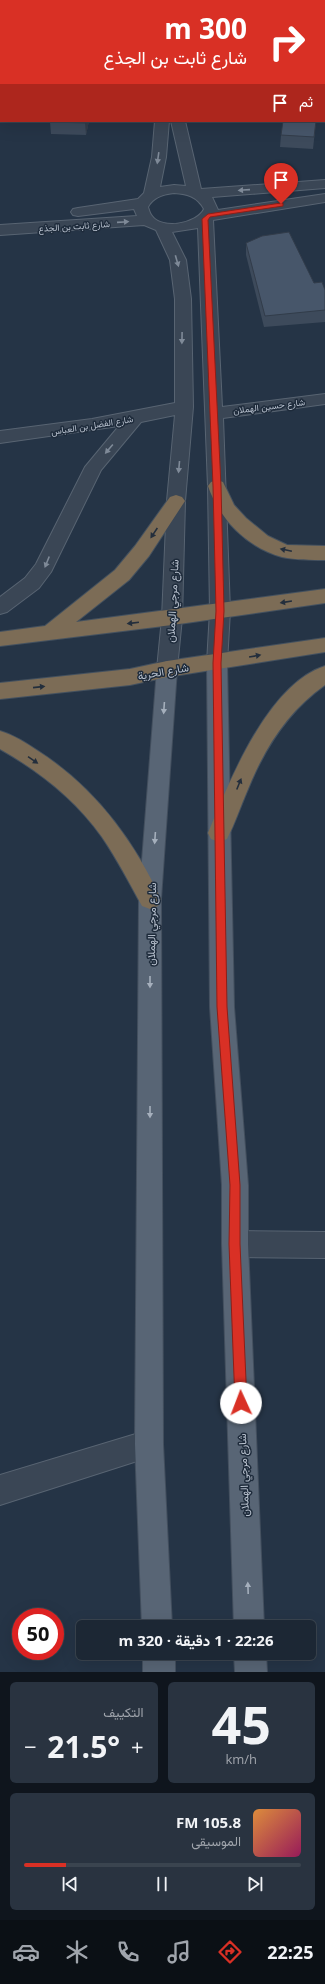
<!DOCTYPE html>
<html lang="ar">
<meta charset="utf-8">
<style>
:root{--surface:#1c2734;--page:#293340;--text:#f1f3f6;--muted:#a0a5ac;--line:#3a444f;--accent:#d93025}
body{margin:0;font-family:"Open Sans",Vazirmatn,sans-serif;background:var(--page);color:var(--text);direction:rtl;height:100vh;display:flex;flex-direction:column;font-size:15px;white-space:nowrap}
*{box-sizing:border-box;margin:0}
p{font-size:13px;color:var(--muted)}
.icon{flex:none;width:22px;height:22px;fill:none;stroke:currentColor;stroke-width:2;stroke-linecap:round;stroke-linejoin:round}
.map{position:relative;height:1672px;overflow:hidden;direction:ltr}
.panel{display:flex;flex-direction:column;gap:10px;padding:10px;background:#0f151d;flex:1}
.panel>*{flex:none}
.banner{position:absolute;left:0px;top:0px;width:325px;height:122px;box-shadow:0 4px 16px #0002,0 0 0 1px var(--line);direction:rtl;background:#d93025;color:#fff;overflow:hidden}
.speed{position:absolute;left:12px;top:1608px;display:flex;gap:8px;font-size:20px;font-weight:700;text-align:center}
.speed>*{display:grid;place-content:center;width:52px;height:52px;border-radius:50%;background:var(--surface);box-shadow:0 4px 16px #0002,0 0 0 1px var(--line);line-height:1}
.speed .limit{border:6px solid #d22;background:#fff;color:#111}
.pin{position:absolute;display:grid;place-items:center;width:34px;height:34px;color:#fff;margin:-41px -17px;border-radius:50% 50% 50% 0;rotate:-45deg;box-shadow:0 0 4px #0007}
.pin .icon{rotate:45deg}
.me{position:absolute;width:44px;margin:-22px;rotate:358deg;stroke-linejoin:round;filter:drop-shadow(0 0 3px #0008)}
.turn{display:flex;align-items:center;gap:14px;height:84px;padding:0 12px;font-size:18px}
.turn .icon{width:52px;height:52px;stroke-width:2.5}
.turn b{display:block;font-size:28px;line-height:34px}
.then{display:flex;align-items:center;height:38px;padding:0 12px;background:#0003;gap:8px;font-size:15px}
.big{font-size:30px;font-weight:700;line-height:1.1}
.panel .widget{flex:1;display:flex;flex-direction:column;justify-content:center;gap:6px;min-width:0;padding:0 14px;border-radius:6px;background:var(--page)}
.panel .dial{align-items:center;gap:0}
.dial b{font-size:52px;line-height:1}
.song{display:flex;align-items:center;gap:12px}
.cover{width:48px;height:48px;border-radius:6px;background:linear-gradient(135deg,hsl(30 70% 55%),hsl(330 70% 35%))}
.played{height:4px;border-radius:2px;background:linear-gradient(90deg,var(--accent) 15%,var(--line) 15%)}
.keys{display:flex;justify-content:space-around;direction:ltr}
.heat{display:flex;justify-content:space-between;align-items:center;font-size:22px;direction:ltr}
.panel .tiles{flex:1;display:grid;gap:10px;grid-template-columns:1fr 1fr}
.widget:last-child{grid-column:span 2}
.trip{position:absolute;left:76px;top:1620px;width:240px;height:40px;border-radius:6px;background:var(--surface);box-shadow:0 4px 16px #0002,0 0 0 1px var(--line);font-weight:700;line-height:40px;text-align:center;direction:rtl}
.menu{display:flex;height:64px;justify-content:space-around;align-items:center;background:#0b1015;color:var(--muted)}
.menu .icon{width:28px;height:28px}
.menu .active{color:var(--accent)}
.menu b{font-size:18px;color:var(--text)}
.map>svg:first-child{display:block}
</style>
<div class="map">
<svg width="325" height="1672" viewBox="0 0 325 1672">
<rect width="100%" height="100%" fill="#253446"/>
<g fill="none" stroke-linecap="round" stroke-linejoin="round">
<g stroke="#586472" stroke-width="2">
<path id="minor" d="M171,0H183V1H171Z
M324,11H325V19H324Z
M155,121H169L166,157L160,187L174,185L186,186L171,121H185L201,189L325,180V188L212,197L218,210L325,194V202L213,220L222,407L325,394V404L223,418L230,611L227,663L224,668L217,671L210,668L207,663L210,611L208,486L198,228L172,232L186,260L191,299L193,407L185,501L182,618L177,669L174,674L167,677L160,674L157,669L162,618L167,501L175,415L141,422L101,470L51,572L39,588L7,612L0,614V597L25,578L36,564L85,467L119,426L0,443V431L92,419L175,403V299L170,260L156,230L144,225L0,235V225L137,216L134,209L78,216L73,215L71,212L73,209L78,208L138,199L144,193L152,157ZM174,193C187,194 197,196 204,209C197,224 162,230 152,216C150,214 149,210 148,207C153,197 164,194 174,193Z
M235,1231L325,1232V1258L235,1257L226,1253L222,1244L226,1235Z
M149,1430L159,1434L163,1444L159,1454L0,1505V1475Z"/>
</g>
<g stroke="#434f5e" stroke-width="2">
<path id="major" d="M217,655L224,658L227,663L234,1007L248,1185V1244L264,1627H234L222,1244V1185L210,1007L207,663L210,658Z
M167,661L174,664L177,669L161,899L163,1444L172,1627H142L135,1444L139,899L157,669L160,664Z
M143,1653H175V1672H143Z
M234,1653H266L267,1672H235Z"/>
</g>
<g stroke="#44515f" stroke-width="2">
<path id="highway" d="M217,480L223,482L234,505L246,518L268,536L287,545L325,546V560C311,560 296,560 282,557C248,548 219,519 208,486L211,482Z
M176,495L182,497L185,501L149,556L129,580L76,622L325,589V603L172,625L0,646V632L45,626L115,570L135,546L170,497Z
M325,638V652L167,677L130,685L0,699V683L130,669L167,661Z
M325,666V685C288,711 265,747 248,789C241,805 235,823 227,839L219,842L211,839L208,833C229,782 268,684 325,666Z
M0,731C14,735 26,743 38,751C94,787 133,839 161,899L158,906L150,909L142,906C129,882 117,859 102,837C76,800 39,771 0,749Z"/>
</g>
<use href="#minor" fill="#3a4655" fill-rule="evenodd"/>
<use href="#major" fill="#586575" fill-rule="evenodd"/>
<use href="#highway" fill="#7c6c56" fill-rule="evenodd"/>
</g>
<path fill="#3d4a5b" d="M89,121L86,135L51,134L50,122Z
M316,121L313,149L280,147L281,135Z
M246,243L325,290V322L264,327L246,255Z"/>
<path fill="#323c4a" d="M86,121H89L86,135L85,123Z"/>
<path fill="#47566a" stroke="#323c4a" d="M50,121H86L85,123L50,122Z
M283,121H316L314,137L281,135Z
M289,232L314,283L322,282L325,290V310L265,316L246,243L262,236Z"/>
<defs><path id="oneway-solid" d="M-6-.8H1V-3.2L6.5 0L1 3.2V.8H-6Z"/></defs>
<g fill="#7f8a98">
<use href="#oneway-solid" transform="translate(158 158) rotate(98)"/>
<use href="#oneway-solid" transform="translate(244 190) rotate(176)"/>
<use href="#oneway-solid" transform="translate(123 222) rotate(-4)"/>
<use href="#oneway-solid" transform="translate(177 261) rotate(74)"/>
<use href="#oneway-solid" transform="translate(182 338) rotate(91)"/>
<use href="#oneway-solid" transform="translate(109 449) rotate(130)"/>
<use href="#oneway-solid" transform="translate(179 467) rotate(95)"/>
<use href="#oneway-solid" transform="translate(47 562) rotate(112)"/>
</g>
<g fill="#232e3c">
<use href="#oneway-solid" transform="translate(154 533) rotate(124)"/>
<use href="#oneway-solid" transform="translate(286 550) rotate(-168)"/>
<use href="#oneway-solid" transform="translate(286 602) rotate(171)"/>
<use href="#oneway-solid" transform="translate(133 623) rotate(173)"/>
<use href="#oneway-solid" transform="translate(255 656) rotate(-10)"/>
<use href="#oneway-solid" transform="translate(39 687) rotate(-6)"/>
<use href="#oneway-solid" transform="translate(33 760) rotate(34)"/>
<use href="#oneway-solid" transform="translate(239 784) rotate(-68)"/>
</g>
<g fill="#a5afbc">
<use href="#oneway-solid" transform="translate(164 708) rotate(94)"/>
<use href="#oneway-solid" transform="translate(155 838) rotate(94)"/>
<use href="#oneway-solid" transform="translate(150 982) rotate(90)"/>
<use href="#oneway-solid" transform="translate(150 1112) rotate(90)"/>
<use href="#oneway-solid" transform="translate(248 1588) rotate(-92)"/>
</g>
<path fill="#d93025" stroke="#8d1f18" d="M281,203H283V206L210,217L208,220L221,486L224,611L221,663L227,1007L240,1185V1244L247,1403L245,1408L241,1409L237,1408L235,1403L229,1244L230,1185L217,1007L213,663L216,611L213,486L202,219L208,214Z"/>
<g text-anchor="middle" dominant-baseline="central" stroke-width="3" stroke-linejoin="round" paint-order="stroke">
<g font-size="9" fill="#b8c1ce" stroke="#1e2b3b">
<text transform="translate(74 226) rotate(-4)">شارع ثابت بن الجذع</text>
<text transform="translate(269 406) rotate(-7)">شارع حسين الهملان</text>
<text transform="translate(92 425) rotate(-9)">شارع الفضل بن العباس</text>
</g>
<g font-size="11" fill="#b8c1ce" stroke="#1e2b3b">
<text transform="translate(172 601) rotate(-87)">شارع مرجي الهملان</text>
<text transform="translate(163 671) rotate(-10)">شارع الحرية</text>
<text transform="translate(151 924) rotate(-89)">شارع مرجي الهملان</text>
<text transform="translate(243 1475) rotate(-92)">شارع مرجي الهملان</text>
</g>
</g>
</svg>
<div class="speed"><div class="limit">50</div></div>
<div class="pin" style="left:281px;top:204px;background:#d93025"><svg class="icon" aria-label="arrive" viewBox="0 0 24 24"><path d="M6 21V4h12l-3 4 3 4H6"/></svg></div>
<svg class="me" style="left:241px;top:1403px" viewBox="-20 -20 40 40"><circle r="19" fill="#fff"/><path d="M0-13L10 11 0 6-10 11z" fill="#d93025"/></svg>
<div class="trip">22:26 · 1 دقيقة · 320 m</div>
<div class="banner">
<div class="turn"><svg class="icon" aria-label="right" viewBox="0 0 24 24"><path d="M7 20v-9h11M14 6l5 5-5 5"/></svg><div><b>300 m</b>شارع ثابت بن الجذع</div></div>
<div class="then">ثم<svg class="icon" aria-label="arrive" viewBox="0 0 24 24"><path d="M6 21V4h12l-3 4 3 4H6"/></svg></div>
</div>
</div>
<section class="panel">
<div class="tiles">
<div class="widget dial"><b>45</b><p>km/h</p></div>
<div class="widget"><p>التكييف</p>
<div class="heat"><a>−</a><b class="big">21.5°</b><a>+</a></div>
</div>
<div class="widget">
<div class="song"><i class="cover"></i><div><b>105.8 FM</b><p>الموسيقى</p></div></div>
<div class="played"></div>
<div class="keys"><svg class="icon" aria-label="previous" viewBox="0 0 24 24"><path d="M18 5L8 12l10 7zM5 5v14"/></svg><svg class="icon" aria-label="pause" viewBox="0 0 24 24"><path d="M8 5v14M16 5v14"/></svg><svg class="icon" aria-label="next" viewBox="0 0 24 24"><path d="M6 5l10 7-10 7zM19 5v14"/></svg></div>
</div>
</div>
</section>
<nav class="menu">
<b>22:25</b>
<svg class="icon active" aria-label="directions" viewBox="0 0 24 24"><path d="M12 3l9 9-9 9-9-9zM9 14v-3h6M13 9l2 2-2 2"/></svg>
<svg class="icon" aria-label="music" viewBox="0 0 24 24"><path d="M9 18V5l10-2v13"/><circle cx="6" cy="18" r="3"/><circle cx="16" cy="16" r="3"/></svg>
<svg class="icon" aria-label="phone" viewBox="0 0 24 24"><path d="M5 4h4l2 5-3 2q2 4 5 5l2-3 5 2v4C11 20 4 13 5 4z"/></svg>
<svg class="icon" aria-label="climate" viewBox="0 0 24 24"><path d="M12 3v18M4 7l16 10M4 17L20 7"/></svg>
<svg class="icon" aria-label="car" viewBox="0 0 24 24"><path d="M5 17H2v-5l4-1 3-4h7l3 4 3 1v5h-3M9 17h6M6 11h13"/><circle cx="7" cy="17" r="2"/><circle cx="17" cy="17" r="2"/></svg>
</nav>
